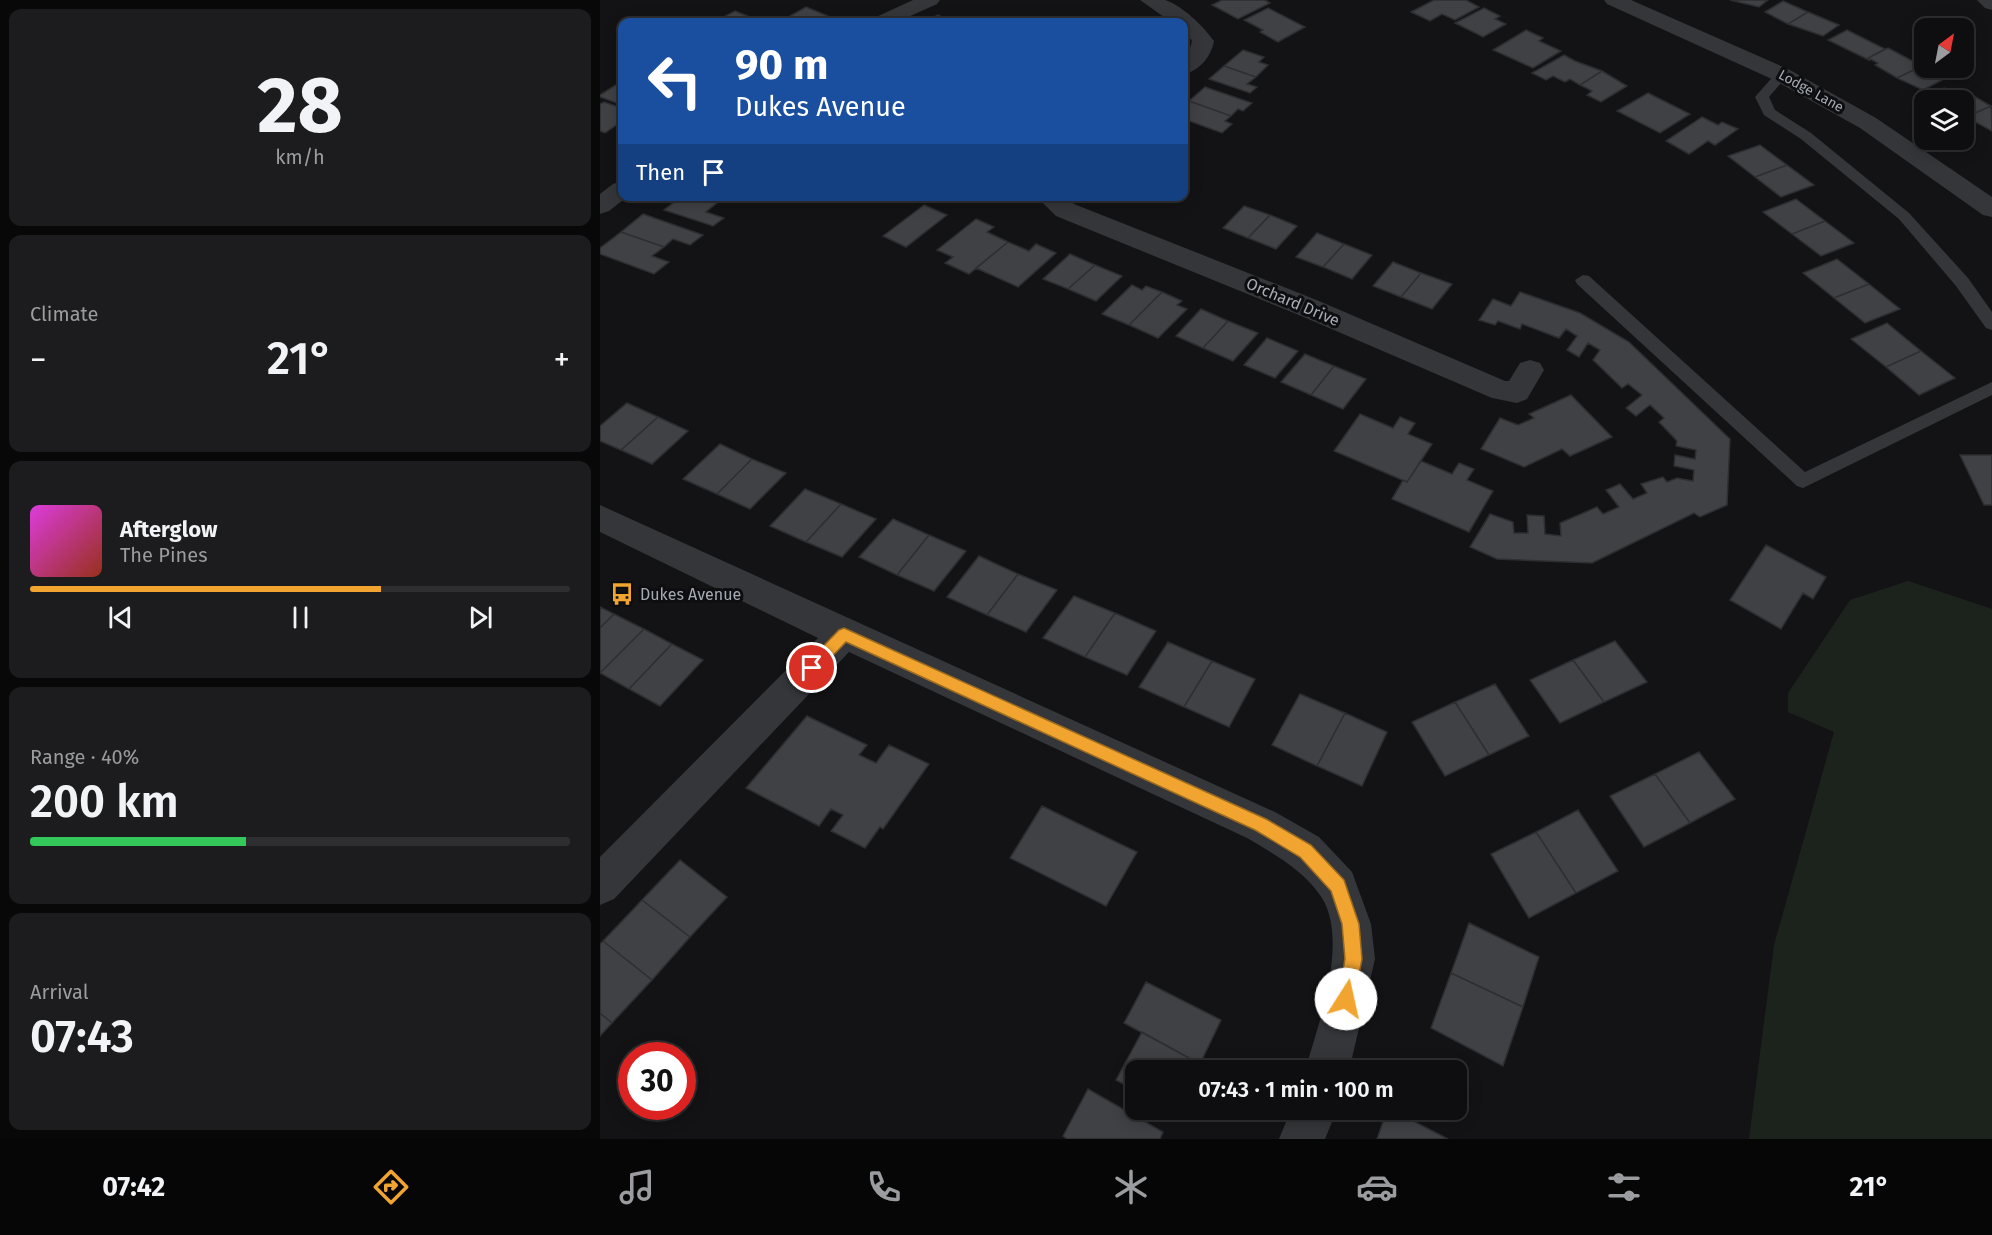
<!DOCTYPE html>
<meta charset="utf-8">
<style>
:root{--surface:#0e0e10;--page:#1c1c1e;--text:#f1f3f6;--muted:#9b9c9f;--line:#2e2e30;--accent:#f1a42f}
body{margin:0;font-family:"Fira Sans",sans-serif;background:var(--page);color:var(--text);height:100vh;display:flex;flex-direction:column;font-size:22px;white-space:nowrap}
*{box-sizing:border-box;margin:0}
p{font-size:20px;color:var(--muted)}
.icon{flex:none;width:33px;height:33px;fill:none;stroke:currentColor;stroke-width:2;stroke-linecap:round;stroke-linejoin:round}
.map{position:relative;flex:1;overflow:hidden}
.panel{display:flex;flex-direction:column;gap:9px;padding:9px;background:#080809;width:600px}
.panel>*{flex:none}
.top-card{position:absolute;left:18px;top:18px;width:570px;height:183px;border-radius:12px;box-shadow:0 3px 15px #0003,0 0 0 2px var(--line);background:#1a4fa0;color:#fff;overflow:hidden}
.needle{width:39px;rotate:32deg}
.controls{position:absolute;left:1314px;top:18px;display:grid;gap:12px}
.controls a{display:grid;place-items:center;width:60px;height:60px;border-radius:12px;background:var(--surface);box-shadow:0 3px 15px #0003,0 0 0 2px var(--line);font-size:30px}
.speed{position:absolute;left:18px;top:1042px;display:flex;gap:12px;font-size:30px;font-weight:700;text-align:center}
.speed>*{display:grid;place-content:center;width:78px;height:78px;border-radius:50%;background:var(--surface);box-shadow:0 3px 15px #0003,0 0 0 2px var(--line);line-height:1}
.speed .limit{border:9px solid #d22;background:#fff;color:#111}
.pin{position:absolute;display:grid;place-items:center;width:51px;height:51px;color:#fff;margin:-26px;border:3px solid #fff;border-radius:50%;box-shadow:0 2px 6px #0007}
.me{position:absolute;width:66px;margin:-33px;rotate:10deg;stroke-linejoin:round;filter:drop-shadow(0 0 4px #0008)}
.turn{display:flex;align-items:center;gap:21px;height:126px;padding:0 18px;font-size:27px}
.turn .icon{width:78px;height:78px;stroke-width:2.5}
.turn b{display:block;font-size:42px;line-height:51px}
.then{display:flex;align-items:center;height:57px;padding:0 18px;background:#0003;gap:12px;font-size:22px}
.big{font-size:45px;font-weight:600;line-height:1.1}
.panel .tile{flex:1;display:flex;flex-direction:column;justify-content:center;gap:9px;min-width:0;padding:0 21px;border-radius:12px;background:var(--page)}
.panel .dial{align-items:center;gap:0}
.dial b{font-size:78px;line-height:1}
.song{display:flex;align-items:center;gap:18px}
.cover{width:72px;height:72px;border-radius:9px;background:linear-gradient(135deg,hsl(300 70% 55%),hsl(10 70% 35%))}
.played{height:6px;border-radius:3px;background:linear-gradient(90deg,var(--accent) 65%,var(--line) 65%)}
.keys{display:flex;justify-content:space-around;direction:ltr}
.heat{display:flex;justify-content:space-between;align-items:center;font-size:33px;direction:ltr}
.charge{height:9px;border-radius:4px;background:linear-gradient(90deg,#34c759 40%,var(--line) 0)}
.trip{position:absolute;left:525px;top:1060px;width:342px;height:60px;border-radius:12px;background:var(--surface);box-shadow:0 3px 15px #0003,0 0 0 2px var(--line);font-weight:600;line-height:60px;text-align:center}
.tab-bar{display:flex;height:96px;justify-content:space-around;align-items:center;background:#060606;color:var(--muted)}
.tab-bar .icon{width:42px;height:42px}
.tab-bar .on{color:var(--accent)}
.tab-bar b{font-size:27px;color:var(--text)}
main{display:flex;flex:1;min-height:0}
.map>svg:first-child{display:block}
</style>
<main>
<section class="panel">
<div class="tile dial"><b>28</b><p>km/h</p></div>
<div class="tile"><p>Climate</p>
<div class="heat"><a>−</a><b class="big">21°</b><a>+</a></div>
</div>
<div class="tile">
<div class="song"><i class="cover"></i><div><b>Afterglow</b><p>The Pines</p></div></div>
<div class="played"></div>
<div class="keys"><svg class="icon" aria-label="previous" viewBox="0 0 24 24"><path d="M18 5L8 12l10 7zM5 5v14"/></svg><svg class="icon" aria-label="pause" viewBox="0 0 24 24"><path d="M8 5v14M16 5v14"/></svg><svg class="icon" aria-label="next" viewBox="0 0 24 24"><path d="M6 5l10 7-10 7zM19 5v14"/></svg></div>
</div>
<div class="tile"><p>Range · 40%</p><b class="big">200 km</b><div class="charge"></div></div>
<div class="tile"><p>Arrival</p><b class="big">07:43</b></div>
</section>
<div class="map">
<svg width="1392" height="1139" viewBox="0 0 1392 1139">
<rect width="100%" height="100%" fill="#131315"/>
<path fill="#1c231c" d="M1308,581L1392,609V1139H1149L1174,945L1234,732L1188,712V693L1250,600Z"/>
<path fill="#3f4145" stroke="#2d2e31" stroke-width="1.5" d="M622,0H665L670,3L638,19L612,5Z
M834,0H866L879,7L855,20L842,14L830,21L811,12Z
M1130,0H1168L1159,7Z
M1183,1L1208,12L1188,24L1165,12Z
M206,7L228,16L217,22L181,21Z
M668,8L705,27L678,42L660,32L663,30L644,20Z
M884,8L900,16L895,19L906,24L883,37L855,23Z
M135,11L162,22H124L118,20Z
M1208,12L1239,25L1223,36L1188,24Z
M338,15L350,22H323Z
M926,30L943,38L939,41L961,51L933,68L893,50Z
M1247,30L1285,49L1268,58L1269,60L1228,40Z
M1288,48L1322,66L1297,78L1275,65L1278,63L1268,58Z
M643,50L664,57L659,62L668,65L656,77L624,66Z
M964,55L975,61L1002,71L980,85L970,79L965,82L953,76L946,80L932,73Z
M624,66L656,77L647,84L657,87L650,93L609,79Z
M1322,66L1324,68L1346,78L1323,90L1297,78Z
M1002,71L1027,86L1001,102L987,95L992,91L980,85Z
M22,81V105L0,97V95Z
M605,87L652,103L643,111L638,109L631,116L589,101Z
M1344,88L1357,96L1367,92L1391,106L1366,117L1364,116V100H1339L1329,95Z
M1048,93L1090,114L1060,133L1017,111Z
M589,101L631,116L625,121L632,124L622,133L584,119V106Z
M4,102L22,108V121L5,133L0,131V104Z
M1391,106L1392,131L1366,117Z
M1102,117L1118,125L1122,122L1138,129L1115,145L1108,141L1089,154L1066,141Z
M1160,145L1187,165L1155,177L1128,156Z
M1187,165L1214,185L1181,197L1155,177Z
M82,196H125L106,212L124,218L113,226L64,210Z
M1196,199L1225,221L1192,234L1163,212Z
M324,205L347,215L306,247L283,236Z
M644,206L670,215L648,238L623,228Z
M43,214L103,235L90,245L73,239L64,247L21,232Z
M670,215L697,226L676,249L648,238Z
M376,219L394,227L387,232L408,242L369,274L345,263L353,257L337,250Z
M1225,221L1254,243L1221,256L1192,234Z
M21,232L64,247L52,256L69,262L54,274L0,254V248Z
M717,233L744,244L723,267L696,257Z
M408,242L429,251L436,244L456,253L418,287L376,268Z
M744,244L772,255L752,279L723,267Z
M470,254L495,265L468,289L443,279Z
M1237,259L1269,284L1234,298L1203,273Z
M793,262L821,273L801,297L773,286Z
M495,265L522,276L496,301L468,289Z
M821,273L852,284L832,309L801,297Z
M1269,284L1300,309L1265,323L1234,298Z
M532,285L542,290L546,286L562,292L529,325L502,314Z
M562,292L582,301L577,305L587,309L558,338L529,325Z
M920,292L980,313L1029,342L1130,439L1127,505L1100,517L1094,513L992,563L897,559L870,547L890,514L913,522L914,533H928L927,515L944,516L945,534L961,536L960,523L997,507L1003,514L1019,507L1006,490L1020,484L1033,499L1047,493L1041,484L1063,477L1067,482L1077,478L1093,481L1094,470L1074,466L1075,455L1095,459L1096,450L1076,446L1077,441L1059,422L1064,418L1050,405L1036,416L1026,408L1042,395L1028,384L1022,388L993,360L1000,350L988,343L979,357L967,350L977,336L966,329L959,338L922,324L920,329L898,321L895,325L879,320L893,299L911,306Z
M601,309L628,321L603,348L576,336Z
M628,321L658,333L633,361L603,348Z
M1287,323L1321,351L1286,367L1251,339Z
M667,338L698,351L675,378L644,365Z
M1321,351L1355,378L1319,395L1286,367Z
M705,354L734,366L711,395L681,382Z
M734,366L766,379L743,409L711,395Z
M971,395L1012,437L970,456L962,449L924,467L881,449L900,418L918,425L934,418L929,414Z
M27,403L58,417L21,450L0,441V426Z
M760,414L793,428L800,417L815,423L808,434L832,444L807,482L734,451Z
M58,417L88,431L52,464L21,450Z
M120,444L152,459L117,494L83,479Z
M1360,455H1392V505H1384Z
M152,459L186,473L150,509L117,494Z
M821,461L852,474L859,463L874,469L867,480L893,491L869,532L792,499L803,480L807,482Z
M205,489L241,504L206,542L170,526Z
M241,504L276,519L242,557L206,542Z
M293,519L329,535L297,575L259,557Z
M329,535L366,551L334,591L297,575Z
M1166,545L1226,577L1213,599L1203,593L1181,629L1130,600Z
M379,556L418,574L387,615L347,597Z
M418,574L457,590L426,632L387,615Z
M474,596L515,613L485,657L443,638Z
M0,607L14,614L0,628Z
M515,613L556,631L527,675L485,657Z
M14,614L44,629L0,673V628Z
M44,629L72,644L29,689L0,673Z
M1015,641L1047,682L1004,702L973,660Z
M568,642L612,661L584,707L539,687Z
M72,644L103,660L60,706L29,689Z
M973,660L1004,702L960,723L930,680Z
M612,661L655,679L629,727L584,707Z
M895,684L929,736L889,755L855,702Z
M700,694L745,713L717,766L672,745Z
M855,702L889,755L845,776L812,722Z
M745,713L787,732L762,786L717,766Z
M207,716L267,745L259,755L276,763L289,745L329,764L283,829L280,827L265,848L231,831L243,815L231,809L219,826L146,788Z
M1099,752L1135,799L1090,823L1055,774Z
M1055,774L1090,823L1044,847L1010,796Z
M442,806L537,852L506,906L410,858Z
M978,810L1018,871L976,893L936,832Z
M936,832L976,893L929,918L891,854Z
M80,860L127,897L90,937L42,900Z
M42,900L90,937L52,980L3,941Z
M869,923L939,957L923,1007L851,973Z
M3,941L52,980L12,1023L0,1013V944Z
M851,973L923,1007L903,1066L831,1028Z
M546,982L621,1020L600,1064L524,1023Z
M0,1013L12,1023L0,1036Z
M542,1032L600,1064L596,1071H536V1091L516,1080Z
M488,1089L563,1132L560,1139H467L463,1136Z
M787,1110H792L848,1139H777Z"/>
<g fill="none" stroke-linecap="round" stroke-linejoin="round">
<path fill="#34363a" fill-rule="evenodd" d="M1182,71L1188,75L1169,97L1175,110L1211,133L1309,213L1368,278L1392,312V330L1386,328L1356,286L1299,219L1201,139L1164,115L1155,97L1177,72Z
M983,275L989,276L1205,472L1392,382V395L1203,488L1197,486L977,284L975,280Z"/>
<path fill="#34363a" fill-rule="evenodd" d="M313,0H340L337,4L297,22H271L274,18Z
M540,0C547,0 558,0 565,0C583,6 603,26 614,41C611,57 599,71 584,74V58L589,52L592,41L584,30V22H571Z
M1377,0H1392V10L1385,8Z
M22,181V196H28L9,211L0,214V194L13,184Z
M436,196H464L474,204L719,301L905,381H909L920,363L930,360L940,363L944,370L927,399L917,403L892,398L699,315L456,216Z
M0,505L675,812L719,837L752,872L771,924L775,959L749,1071H705C718,1025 749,942 722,898C704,870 674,854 647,838L249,652L14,899L0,905V857L218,638L0,532Z
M691,1110H737L725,1139H679Z"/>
<path fill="#34363a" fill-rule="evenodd" d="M1004,0H1031L1190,70L1276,118L1392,197V217L1383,215L1260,128L1174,80L1007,4Z"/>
</g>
<path fill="#f1a42f" stroke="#9d6b1f" stroke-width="1.5" d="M244,628L666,819L711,845L744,880L759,924L762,959L753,1006L746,1008L740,1006L738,999L745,959L742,924L731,891L700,857L655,830L246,642L217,672L212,674L207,672L204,668L207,663L239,630Z"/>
<defs>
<g id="bus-bare" transform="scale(1.8)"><path d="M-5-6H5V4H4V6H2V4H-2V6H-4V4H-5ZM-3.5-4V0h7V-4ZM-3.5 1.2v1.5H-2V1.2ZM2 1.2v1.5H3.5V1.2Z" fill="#f1a42f" stroke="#0e0e10" stroke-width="2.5" paint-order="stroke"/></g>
</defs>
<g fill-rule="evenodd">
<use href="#bus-bare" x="22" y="594"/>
</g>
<g text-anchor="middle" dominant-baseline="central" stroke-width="6" stroke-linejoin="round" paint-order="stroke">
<g font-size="14" fill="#a5abb5" stroke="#0e0e10">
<text transform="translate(1211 91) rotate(29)">Lodge Lane</text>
</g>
<g font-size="16" fill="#a5abb5" stroke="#0e0e10">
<text transform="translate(693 302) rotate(23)">Orchard Drive</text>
</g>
<g font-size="16" fill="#a5abb5" stroke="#0e0e10" text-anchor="start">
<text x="40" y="594">Dukes Avenue</text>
</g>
</g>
</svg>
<div class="controls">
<a><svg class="needle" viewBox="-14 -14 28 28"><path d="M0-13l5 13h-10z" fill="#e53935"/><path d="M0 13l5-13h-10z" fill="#9b9c9f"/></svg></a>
<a><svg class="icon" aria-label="layers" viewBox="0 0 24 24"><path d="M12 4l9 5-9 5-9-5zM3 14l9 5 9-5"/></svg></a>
</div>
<div class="speed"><div class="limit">30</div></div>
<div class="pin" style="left:212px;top:668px;background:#d93025"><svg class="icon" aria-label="arrive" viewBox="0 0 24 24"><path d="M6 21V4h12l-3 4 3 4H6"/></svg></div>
<svg class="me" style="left:746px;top:999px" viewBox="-20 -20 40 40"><circle r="19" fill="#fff"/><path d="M0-13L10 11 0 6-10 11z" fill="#f1a42f"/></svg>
<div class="trip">07:43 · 1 min · 100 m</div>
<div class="top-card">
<div class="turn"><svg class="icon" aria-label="left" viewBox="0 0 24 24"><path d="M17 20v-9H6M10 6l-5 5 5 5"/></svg><div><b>90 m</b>Dukes Avenue</div></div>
<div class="then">Then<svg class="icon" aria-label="arrive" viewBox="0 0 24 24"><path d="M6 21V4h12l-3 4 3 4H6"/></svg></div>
</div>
</div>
</main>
<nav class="tab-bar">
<b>07:42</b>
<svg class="icon on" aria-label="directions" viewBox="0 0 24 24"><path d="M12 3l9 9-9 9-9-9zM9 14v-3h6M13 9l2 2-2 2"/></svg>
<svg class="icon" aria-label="music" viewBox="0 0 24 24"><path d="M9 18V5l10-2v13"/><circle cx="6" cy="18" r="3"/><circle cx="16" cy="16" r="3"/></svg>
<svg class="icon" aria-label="phone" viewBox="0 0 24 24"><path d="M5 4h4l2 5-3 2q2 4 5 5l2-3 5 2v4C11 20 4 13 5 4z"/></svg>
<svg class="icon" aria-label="climate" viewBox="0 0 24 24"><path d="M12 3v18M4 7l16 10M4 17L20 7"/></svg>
<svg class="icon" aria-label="car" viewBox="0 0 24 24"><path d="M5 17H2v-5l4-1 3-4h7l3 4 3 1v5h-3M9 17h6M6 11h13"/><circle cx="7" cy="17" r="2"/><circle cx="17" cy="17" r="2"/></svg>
<svg class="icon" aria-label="filters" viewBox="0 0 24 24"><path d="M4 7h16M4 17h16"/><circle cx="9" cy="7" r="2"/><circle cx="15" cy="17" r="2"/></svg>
<b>21°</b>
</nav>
